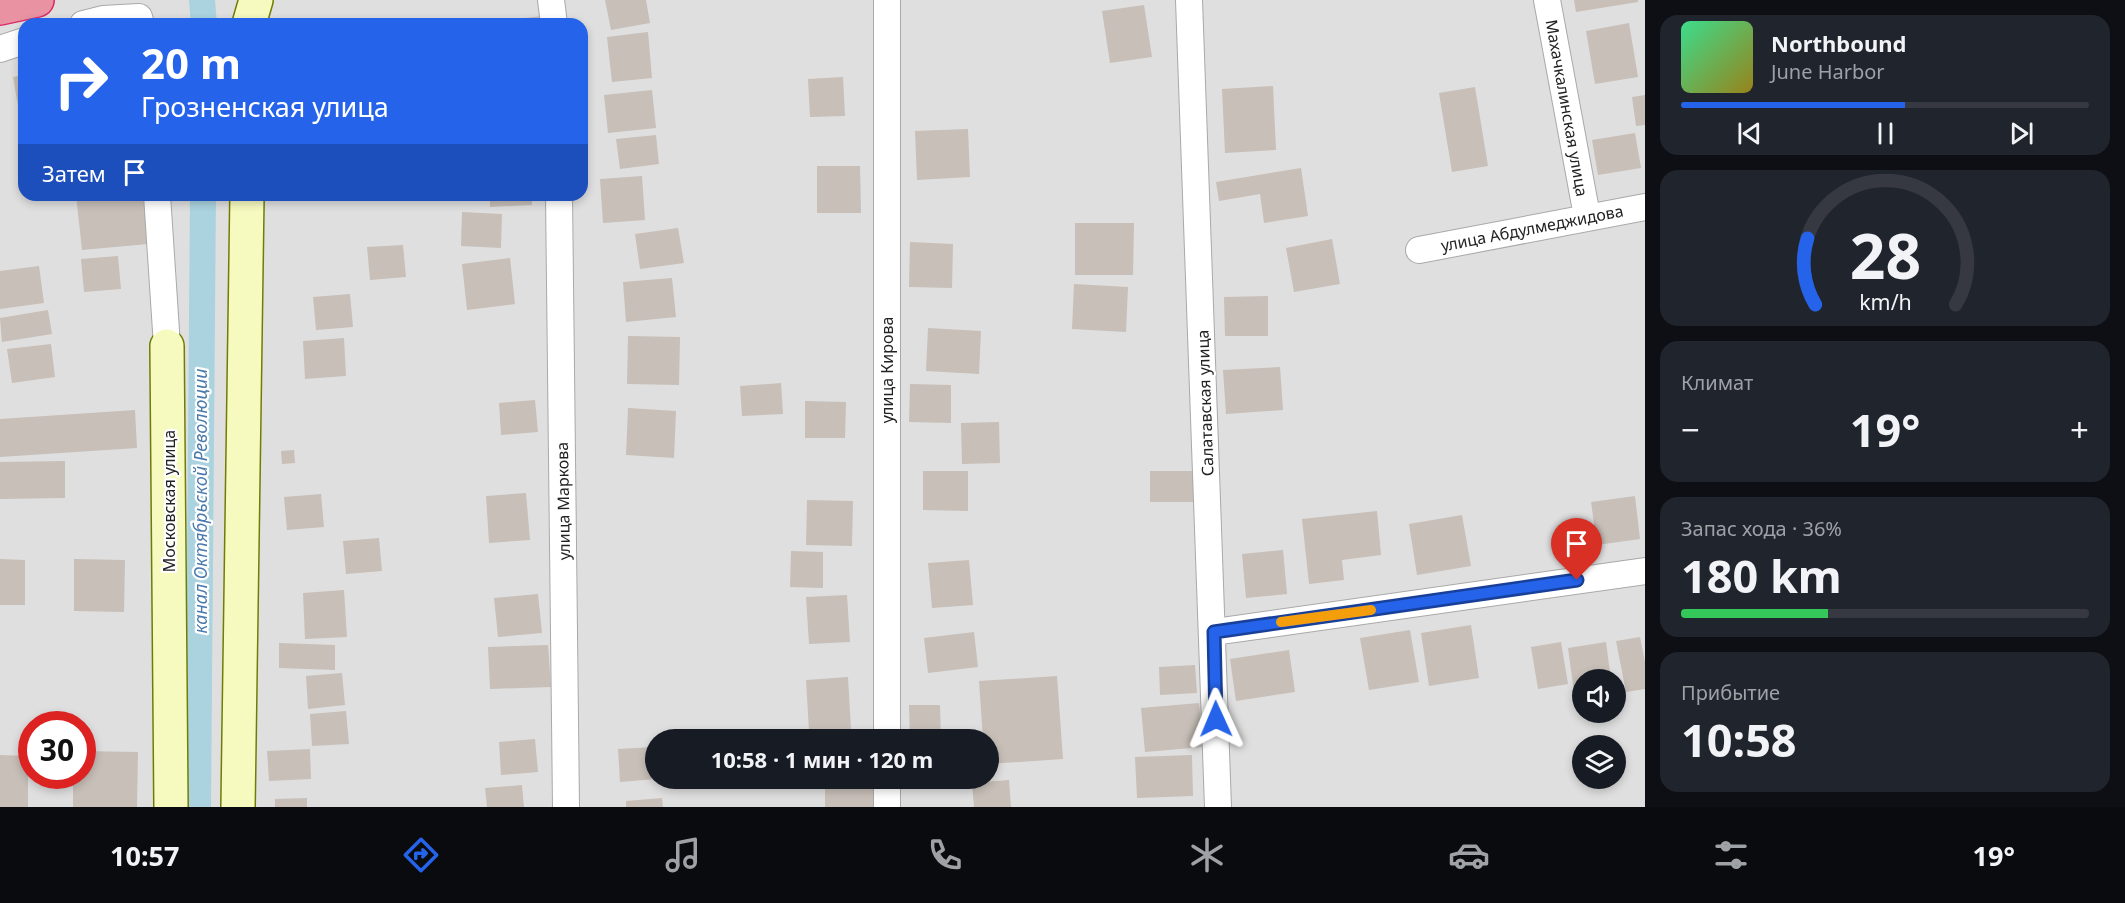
<!DOCTYPE html>
<html lang="ru">
<meta charset="utf-8">
<style>
:root{--surface:#171b24;--page:#20242c;--text:#f1f3f6;--muted:#9ea1a6;--line:#363941;--accent:#2563eb}
body{margin:0;font-family:"Noto Sans",sans-serif;background:var(--page);color:var(--text);height:100vh;display:flex;flex-direction:column;font-size:22px;white-space:nowrap}
*{box-sizing:border-box;margin:0}
p{font-size:20px;color:var(--muted)}
.icon{flex:none;width:33px;height:33px;fill:none;stroke:currentColor;stroke-width:2;stroke-linecap:round;stroke-linejoin:round}
.map{position:relative;flex:1;overflow:hidden}
.panel{display:flex;flex-direction:column;gap:15px;padding:15px;background:#0d0f14;width:480px}
.panel>*{flex:none}
.hud{position:absolute;left:18px;top:18px;width:570px;height:183px;border-radius:18px;box-shadow:0 3px 9px #0003;background:#2563eb;color:#fff;overflow:hidden}
.fabs{position:absolute;left:1572px;top:669px;display:grid;gap:12px}
.fabs a{display:grid;place-items:center;width:54px;height:54px;border-radius:50%;background:var(--surface);box-shadow:0 3px 9px #0003;font-size:30px}
.speed{position:absolute;left:18px;top:711px;display:flex;gap:12px;font-size:30px;font-weight:700;text-align:center}
.speed>*{display:grid;place-content:center;width:78px;height:78px;border-radius:50%;background:var(--surface);box-shadow:0 3px 9px #0003;line-height:1}
.speed .limit{border:9px solid #d22;background:#fff;color:#111}
.pin{position:absolute;display:grid;place-items:center;width:51px;height:51px;color:#fff;margin:-62px -26px;border-radius:50% 50% 50% 0;rotate:-45deg;box-shadow:0 0 6px #0007}
.pin .icon{rotate:45deg}
.me{position:absolute;width:66px;margin:-33px;rotate:359deg;stroke-linejoin:round;filter:drop-shadow(0 0 4px #0008)}
.turn{display:flex;align-items:center;gap:21px;height:126px;padding:0 24px;font-size:27px}
.turn .icon{width:78px;height:78px;stroke-width:2.5}
.turn b{display:block;font-size:42px;line-height:51px}
.then{display:flex;align-items:center;height:57px;padding:0 24px;background:#0003;gap:12px;font-size:22px}
.big{font-size:45px;font-weight:700;line-height:1.1}
.panel .card{flex:1;display:flex;flex-direction:column;justify-content:center;gap:9px;min-width:0;padding:0 21px;border-radius:18px;background:var(--page)}
.panel .dial{align-items:center;gap:0}
.dial svg{height:156px;overflow:visible;fill:none;stroke:var(--line);stroke-width:7;stroke-linecap:round;text-anchor:middle}
.dial text{fill:var(--text);stroke:none}
.song{display:flex;align-items:center;gap:18px}
.cover{width:72px;height:72px;border-radius:9px;background:linear-gradient(135deg,hsl(150 70% 55%),hsl(50 70% 35%))}
.played{height:6px;border-radius:3px;background:linear-gradient(90deg,var(--accent) 55%,var(--line) 55%)}
.keys{display:flex;justify-content:space-around;direction:ltr}
.heat{display:flex;justify-content:space-between;align-items:center;font-size:33px;direction:ltr}
.charge{height:9px;border-radius:4px;background:linear-gradient(90deg,#34c759 36%,var(--line) 0)}
.trip{position:absolute;left:645px;top:729px;width:354px;height:60px;border-radius:30px;background:var(--surface);box-shadow:0 3px 9px #0003;font-weight:700;line-height:60px;text-align:center}
.tab-bar{display:flex;height:96px;justify-content:space-around;align-items:center;background:#090b0e;color:var(--muted)}
.tab-bar .icon{width:42px;height:42px}
.tab-bar .on{color:var(--accent)}
.tab-bar b{font-size:27px;color:var(--text)}
main{display:flex;flex:1;min-height:0}
.map>svg:first-child{display:block}
</style>
<main>
<div class="map">
<svg width="1645" height="807" viewBox="0 0 1645 807">
<rect width="100%" height="100%" fill="#f2efe9"/>
<path fill="#e0dfdf" fill-rule="evenodd" d="M0,0H1645V807H0ZM24,24H582V195H24ZM1582,680H1616V712H1582ZM32,724H82V776H32ZM656,740H988V778H656ZM1582,746H1616V778H1582Z"/>
<g fill="none" stroke-linecap="round" stroke-linejoin="round">
<path stroke="#aad3df" stroke-width="26" d="M202,0L204,24
M198,807L203,195"/>
</g>
<path fill="#c7bfb8" d="M605,0H646L650,23L611,30Z
M1574,0H1638V2L1576,12Z
M1144,5L1152,57L1110,63L1102,11Z
M541,16L542,24H485V23Z
M1629,23L1638,77L1595,84L1586,31Z
M648,32L652,78L612,82L607,37Z
M24,75V111L19,112L13,77Z
M843,77L845,116L810,117L808,79Z
M1273,86L1276,150L1225,153L1222,89Z
M1475,87L1488,166L1452,172L1439,93Z
M652,90L656,128L608,133L604,95Z
M1645,95V125L1636,126L1632,97Z
M968,129L970,177L917,180L915,131Z
M1635,133L1641,168L1598,175L1592,140Z
M656,135L659,164L620,169L616,139Z
M817,166H860L861,213H817Z
M1301,168L1308,216L1264,223L1260,194L1219,201L1216,182Z
M642,176L645,220L603,223L600,179Z
M76,195H143L148,244L82,250Z
M490,195H532V205L490,207Z
M462,212L502,214L501,248L461,246Z
M1075,223H1134L1133,275H1075Z
M678,228L684,263L640,269L635,234Z
M1332,239L1340,284L1294,292L1286,248Z
M910,242L953,244L952,288L909,287Z
M403,245L406,277L370,280L367,247Z
M118,256L121,289L84,292L81,259Z
M510,258L515,304L467,310L462,264Z
M39,266L44,303L0,309V271Z
M672,278L676,317L626,322L623,282Z
M1074,284L1128,287L1126,332L1072,329Z
M350,294L353,327L316,330L313,297Z
M1268,296V336H1225L1224,297Z
M48,310L52,334L2,342L0,318Z
M928,328L981,331L979,374L926,371Z
M628,336L680,337L679,385L627,384Z
M344,338L346,376L305,379L303,341Z
M51,344L55,377L12,383L7,349Z
M1280,367L1283,410L1226,414L1223,370Z
M781,383L783,414L742,416L740,386Z
M910,384L951,385V423L909,422Z
M535,400L538,432L501,435L499,403Z
M805,401L846,402L845,438H805Z
M628,408L676,411L674,458L626,455Z
M135,410L137,448L0,457V419Z
M999,422L1000,463L962,464L961,423Z
M294,450L295,463L282,464L281,451Z
M65,461V498L0,499V462Z
M923,471H968V511L923,510Z
M1150,471H1193V502H1150Z
M526,493L530,540L489,543L486,496Z
M321,494L324,527L287,530L284,497Z
M1635,496L1640,539L1597,545L1591,502Z
M807,500L853,501L852,546L806,545Z
M1377,511L1381,555L1342,560L1344,580L1309,584L1302,519Z
M1462,515L1471,566L1417,575L1409,524Z
M379,538L382,571L346,574L343,541Z
M1283,550L1287,594L1246,598L1242,554Z
M791,551L823,552V588L790,587Z
M0,559L25,560V605H0Z
M74,559L125,560L124,612L74,611Z
M969,560L973,605L932,608L928,563Z
M344,590L347,637L305,639L303,593Z
M538,594L542,633L498,637L494,598Z
M847,595L850,642L809,644L806,597Z
M1471,625L1479,678L1429,686L1421,633Z
M1410,630L1419,682L1369,690L1360,638Z
M974,632L978,667L928,673L924,638Z
M1640,637L1645,662V689L1626,692L1616,641Z
M1561,642L1568,684L1538,689L1531,647Z
M1606,642L1611,680H1582V698L1575,699L1568,648Z
M279,643L335,645V670L279,668Z
M548,645L551,687L490,689L488,647Z
M1289,650L1295,692L1236,701L1230,659Z
M1195,665L1197,693L1160,695L1159,667Z
M342,673L345,705L308,709L306,676Z
M1057,676L1063,759L988,764V740H983L979,681Z
M848,677L851,729L809,731L806,680Z
M1199,703L1203,747L1145,752L1141,708Z
M909,705H940L941,740H910Z
M346,711L349,744L312,746L310,714Z
M535,739L538,772L501,775L499,742Z
M654,747L656,779L620,782L618,749Z
M310,749L311,779L269,781L267,751Z
M82,751L138,752L137,807H73V776H82Z
M0,755L28,756V807H0Z
M1192,755L1193,796L1137,798L1135,757Z
M696,778H733L734,786L697,789Z
M825,778H873L874,807H825Z
M1009,780L1011,807H974L972,783Z
M522,785L524,807H487L485,788Z
M307,798V807H275V799Z
M662,798L663,807H626V801Z"/>
<g fill="none" stroke-linecap="round" stroke-linejoin="round">
<g stroke="#a9a9a9" stroke-width="28">
<path id="street" d="M551,0L554,24
M1189,0L1218,807
M1547,0L1587,216
M83,24L103,19L139,17L141,24
M0,49L24,41
M157,195L167,346
M559,195L566,807
M1419,250L1645,207
M1214,632L1645,571
M887,740V0
M887,807V778"/>
</g>
<g stroke="#707d05" stroke-width="36">
<path id="secondary" d="M249,24L256,0
M167,346L171,807
M238,807L247,195"/>
</g>
<g stroke="#dc2a67" stroke-width="36">
<path id="highway" d="M0,8L37,0"/>
</g>
<use href="#street" stroke="#fff" stroke-width="26"/>
<use href="#secondary" stroke="#f7fabf" stroke-width="33"/>
<use href="#highway" stroke="#e892a2" stroke-width="33"/>
</g>
<g fill="none" stroke-linecap="round" stroke-linejoin="round">
<g stroke="#184099" stroke-width="15">
<path id="route" d="M1216,719L1214,632L1577,580"/>
</g>
<use href="#route" stroke="#2563eb" stroke-width="10"/>
<path stroke="#f59e0b" stroke-width="10" d="M1281,622L1371,610"/>
</g>
<g text-anchor="middle" dominant-baseline="central" stroke-width="4.5" stroke-linejoin="round" paint-order="stroke">
<g font-size="16" fill="#222" stroke="#fff">
<text transform="translate(1567 108) rotate(80)">Махачкалинская улица</text>
<text transform="translate(1532 228) rotate(-11)">улица Абдулмеджидова</text>
<text transform="translate(887 370) rotate(-90)">улица Кирова</text>
<text transform="translate(1205 403) rotate(-92)">Салатавская улица</text>
<text transform="translate(169 501) rotate(-90)">Московская улица</text>
<text transform="translate(563 501) rotate(-91)">улица Маркова</text>
</g>
<g font-size="18" font-style="italic" fill="#4a7aab" stroke="#fff">
<text transform="translate(200 501) rotate(-90)">канал Октябрьской Революции</text>
</g>
</g>
</svg>
<div class="fabs">
<a><svg class="icon" aria-label="sound" viewBox="0 0 24 24"><path d="M4 9h4l5-4v14l-5-4H4zM17 9q2 3 0 6"/></svg></a>
<a><svg class="icon" aria-label="layers" viewBox="0 0 24 24"><path d="M12 4l9 5-9 5-9-5zM3 14l9 5 9-5"/></svg></a>
</div>
<div class="speed"><div class="limit">30</div></div>
<div class="pin" style="left:1577px;top:580px;background:#d93025"><svg class="icon" aria-label="arrive" viewBox="0 0 24 24"><path d="M6 21V4h12l-3 4 3 4H6"/></svg></div>
<svg class="me" style="left:1216px;top:719px" viewBox="-20 -20 40 40"><path d="M0-17L14 15 0 8-14 15z" fill="#2563eb" stroke="#fff" stroke-width="4"/></svg>
<div class="trip">10:58 · 1 мин · 120 m</div>
<div class="hud">
<div class="turn"><svg class="icon" aria-label="right" viewBox="0 0 24 24"><path d="M7 20v-9h11M14 6l5 5-5 5"/></svg><div><b>20 m</b>Грозненская улица</div></div>
<div class="then">Затем<svg class="icon" aria-label="arrive" viewBox="0 0 24 24"><path d="M6 21V4h12l-3 4 3 4H6"/></svg></div>
</div>
</div>
<section class="panel">
<div class="card">
<div class="song"><i class="cover"></i><div><b>Northbound</b><p>June Harbor</p></div></div>
<div class="played"></div>
<div class="keys"><svg class="icon" aria-label="previous" viewBox="0 0 24 24"><path d="M18 5L8 12l10 7zM5 5v14"/></svg><svg class="icon" aria-label="pause" viewBox="0 0 24 24"><path d="M8 5v14M16 5v14"/></svg><svg class="icon" aria-label="next" viewBox="0 0 24 24"><path d="M6 5l10 7-10 7zM19 5v14"/></svg></div>
</div>
<div class="card dial"><svg viewBox="0 0 100 80">
<path d="M14 69A42 42 0 1 1 86 69"/>
<path d="M14 69A42 42 0 0 1 10 35" stroke="#2563eb"/>
<text x="50" y="56" font-size="32" font-weight="700">28</text>
<text x="50" y="72" font-size="11">km/h</text>
</svg></div>
<div class="card"><p>Климат</p>
<div class="heat"><a>−</a><b class="big">19°</b><a>+</a></div>
</div>
<div class="card"><p>Запас хода · 36%</p><b class="big">180 km</b><div class="charge"></div></div>
<div class="card"><p>Прибытие</p><b class="big">10:58</b></div>
</section>
</main>
<nav class="tab-bar">
<b>10:57</b>
<svg class="icon on" aria-label="directions" viewBox="0 0 24 24"><path d="M12 3l9 9-9 9-9-9zM9 14v-3h6M13 9l2 2-2 2"/></svg>
<svg class="icon" aria-label="music" viewBox="0 0 24 24"><path d="M9 18V5l10-2v13"/><circle cx="6" cy="18" r="3"/><circle cx="16" cy="16" r="3"/></svg>
<svg class="icon" aria-label="phone" viewBox="0 0 24 24"><path d="M5 4h4l2 5-3 2q2 4 5 5l2-3 5 2v4C11 20 4 13 5 4z"/></svg>
<svg class="icon" aria-label="climate" viewBox="0 0 24 24"><path d="M12 3v18M4 7l16 10M4 17L20 7"/></svg>
<svg class="icon" aria-label="car" viewBox="0 0 24 24"><path d="M5 17H2v-5l4-1 3-4h7l3 4 3 1v5h-3M9 17h6M6 11h13"/><circle cx="7" cy="17" r="2"/><circle cx="17" cy="17" r="2"/></svg>
<svg class="icon" aria-label="filters" viewBox="0 0 24 24"><path d="M4 7h16M4 17h16"/><circle cx="9" cy="7" r="2"/><circle cx="15" cy="17" r="2"/></svg>
<b>19°</b>
</nav>
